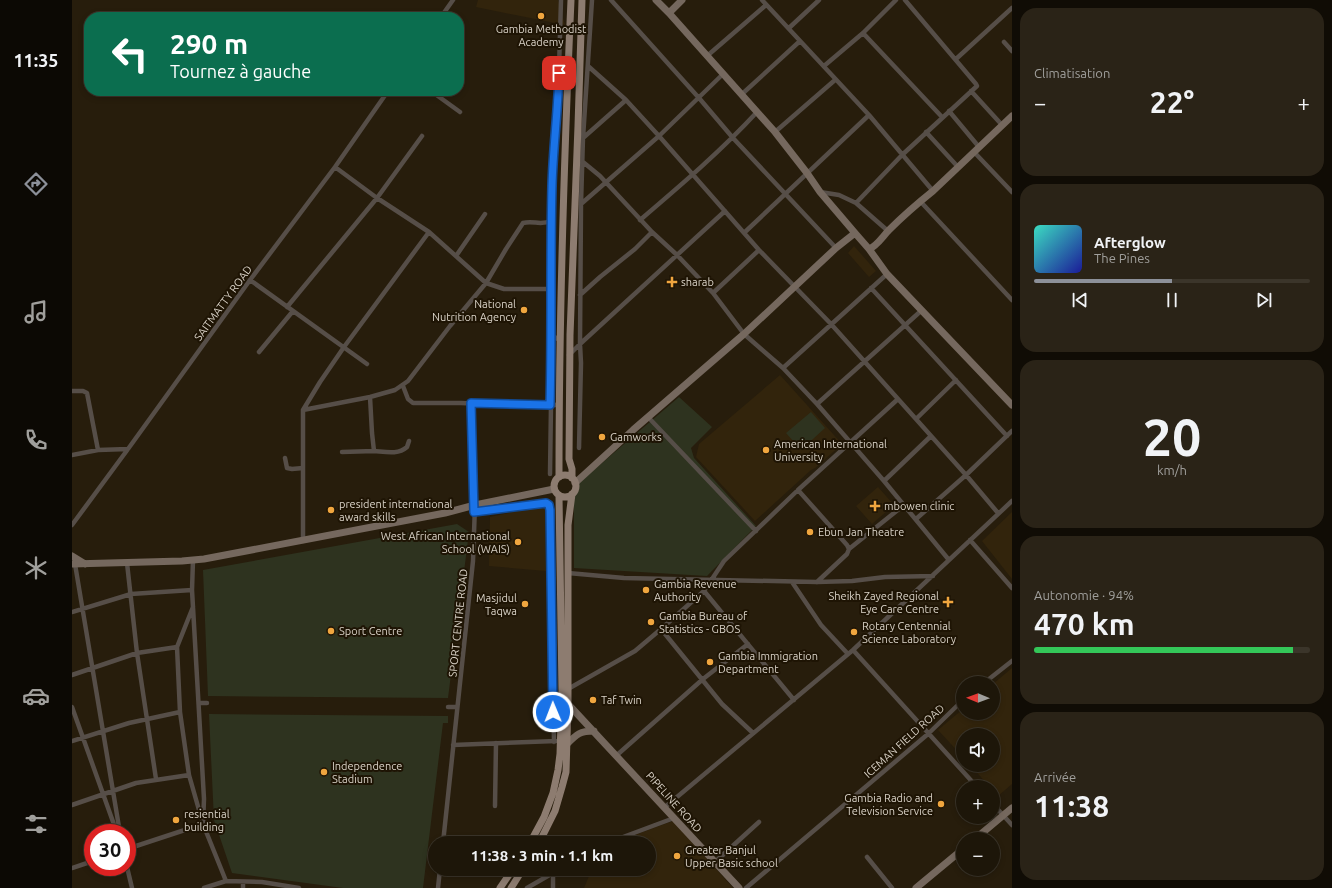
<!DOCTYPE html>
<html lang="fr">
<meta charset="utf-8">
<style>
:root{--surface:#1d1609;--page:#2a2317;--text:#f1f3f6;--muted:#a09f9c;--line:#3b352a;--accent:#8c9099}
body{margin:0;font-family:Ubuntu,sans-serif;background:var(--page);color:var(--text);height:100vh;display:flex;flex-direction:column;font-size:15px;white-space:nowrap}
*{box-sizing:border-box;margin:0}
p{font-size:13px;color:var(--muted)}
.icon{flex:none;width:22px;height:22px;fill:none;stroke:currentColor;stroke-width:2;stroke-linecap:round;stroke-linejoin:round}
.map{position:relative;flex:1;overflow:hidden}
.drawer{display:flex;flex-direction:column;gap:8px;padding:8px;background:#100c05;width:320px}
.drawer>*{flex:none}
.top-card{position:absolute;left:12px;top:12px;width:380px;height:84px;border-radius:16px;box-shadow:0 2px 6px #0003,0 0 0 1px var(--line);background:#0b6e4f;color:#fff;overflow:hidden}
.needle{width:26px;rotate:271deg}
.controls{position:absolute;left:884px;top:676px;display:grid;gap:8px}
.controls a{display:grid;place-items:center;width:44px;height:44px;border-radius:50%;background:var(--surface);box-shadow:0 2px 6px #0003,0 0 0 1px var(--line);font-size:20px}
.speed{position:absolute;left:12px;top:824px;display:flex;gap:8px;font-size:20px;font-weight:700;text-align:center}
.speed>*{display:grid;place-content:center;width:52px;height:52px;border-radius:50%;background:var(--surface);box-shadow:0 2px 6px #0003,0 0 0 1px var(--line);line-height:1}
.speed .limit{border:6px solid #d22;background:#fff;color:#111}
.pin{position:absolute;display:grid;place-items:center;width:34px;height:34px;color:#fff;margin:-17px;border-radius:8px;box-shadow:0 2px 6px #0006}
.me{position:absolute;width:44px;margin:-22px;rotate:359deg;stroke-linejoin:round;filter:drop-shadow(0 0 3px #0008)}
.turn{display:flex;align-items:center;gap:14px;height:84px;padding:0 20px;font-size:18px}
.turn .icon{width:52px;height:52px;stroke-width:2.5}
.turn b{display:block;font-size:28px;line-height:34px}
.big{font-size:30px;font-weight:700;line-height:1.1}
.drawer .widget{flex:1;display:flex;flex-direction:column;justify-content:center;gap:6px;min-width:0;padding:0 14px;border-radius:16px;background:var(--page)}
.drawer .dial{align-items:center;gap:0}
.dial b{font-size:52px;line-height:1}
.song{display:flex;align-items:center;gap:12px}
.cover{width:48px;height:48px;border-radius:6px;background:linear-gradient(135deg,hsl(170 70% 55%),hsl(240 70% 35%))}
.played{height:4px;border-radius:2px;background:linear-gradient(90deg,var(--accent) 50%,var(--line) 50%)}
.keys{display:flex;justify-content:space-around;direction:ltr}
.heat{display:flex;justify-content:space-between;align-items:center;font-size:22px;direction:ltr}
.charge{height:6px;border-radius:3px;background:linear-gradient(90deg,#34c759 94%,var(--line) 0)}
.trip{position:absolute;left:356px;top:836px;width:228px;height:40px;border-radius:20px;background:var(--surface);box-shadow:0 2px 6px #0003,0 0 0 1px var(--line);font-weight:700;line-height:40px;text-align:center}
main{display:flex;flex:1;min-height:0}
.menu{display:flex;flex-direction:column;width:72px;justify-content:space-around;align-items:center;background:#0c0904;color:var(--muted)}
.menu .icon{width:28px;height:28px}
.menu .selected{color:var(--accent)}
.menu b{font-size:18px;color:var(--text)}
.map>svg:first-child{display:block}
</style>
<main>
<nav class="menu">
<b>11:35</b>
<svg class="icon selected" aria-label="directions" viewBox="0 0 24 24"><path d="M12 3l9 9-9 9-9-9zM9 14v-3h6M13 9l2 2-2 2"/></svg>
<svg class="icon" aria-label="music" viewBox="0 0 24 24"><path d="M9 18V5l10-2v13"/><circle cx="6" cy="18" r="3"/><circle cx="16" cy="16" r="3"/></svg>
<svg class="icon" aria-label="phone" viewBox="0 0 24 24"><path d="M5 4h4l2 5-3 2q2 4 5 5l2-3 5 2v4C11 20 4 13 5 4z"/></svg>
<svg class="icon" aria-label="climate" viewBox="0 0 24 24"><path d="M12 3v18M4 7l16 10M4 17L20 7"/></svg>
<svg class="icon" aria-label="car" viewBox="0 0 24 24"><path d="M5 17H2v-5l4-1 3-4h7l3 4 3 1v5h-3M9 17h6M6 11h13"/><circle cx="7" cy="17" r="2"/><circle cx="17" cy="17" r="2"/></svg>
<svg class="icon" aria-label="filters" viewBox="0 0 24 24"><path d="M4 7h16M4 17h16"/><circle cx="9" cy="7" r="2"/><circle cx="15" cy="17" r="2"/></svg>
</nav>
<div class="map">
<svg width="940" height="888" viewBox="0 0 940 888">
<rect width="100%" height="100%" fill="#271d0c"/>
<path fill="#32240c" d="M406,0H486L493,25L404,7Z
M782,246L804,271L797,277L776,253Z
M708,375L770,444L743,468L739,470L683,521L624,457L627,444Z
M806,487L822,505L800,524L784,506Z
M473,505L474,571L417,566L418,517Z
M940,512V579L910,541Z
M940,668V784L926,796L921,790V787H918L898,765H921V735H891V757L866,730L891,709V713H921V684Z
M601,821L661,888H512L520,869H577V843H541Z"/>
<path fill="#2e331f" d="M607,397L640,427L619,448L622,458L684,526L635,576L502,568V487Z
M739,412L753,428L729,450L714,433Z
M385,524L397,532L376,698L136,696L131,570Z
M137,714L376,716V723H371L351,888H271L160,873L142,820Z"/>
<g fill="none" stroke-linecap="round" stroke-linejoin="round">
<path stroke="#564e48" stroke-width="4.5" d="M539,0L627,98L661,138L764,248
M690,0L797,115L861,191
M369,17L381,0
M717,28L747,0
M791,33L870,117
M932,42L940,51
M635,56L694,5
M884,59L940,8
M516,66L554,100L587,136L687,250L759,324L894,475L926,513
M752,66L791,33L824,0
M359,91L388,112
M899,91L930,125
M669,95L728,41
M877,111L907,147
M703,132L763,80
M854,132L886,167
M511,138L554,100
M902,152L940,192
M511,162L528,176L580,232
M263,167L305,198L357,232L414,283L432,289H479
M748,192L767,195L784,203L816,231
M848,201L940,300
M784,203L830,155L905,86L904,84L833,0
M509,204L587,136L651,74
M568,220C609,185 649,151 685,112
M673,232L797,115
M384,256L413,214
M178,280L295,364
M799,288L935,436
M641,293L687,250
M508,295L528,277L563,249L580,232L605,255L641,293L672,334L711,368L745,404L812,481L877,560
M215,307L305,198L350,136
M487,340L480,335L479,289L480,183L486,103L489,0
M187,352L221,311
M497,355L508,344L653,211
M711,368L815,274
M331,386L336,399L341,403H389L412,404H462L487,405
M0,391H11L15,393L26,450
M298,397L300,433L302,451C314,452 326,455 335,447L337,441
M745,404L850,310
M231,410L298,397L323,390L336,381L378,326L414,283L434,249L451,223C462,220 467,226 479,221
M576,417L684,531
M844,419L884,380
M507,448L509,363L508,344L509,204L511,138L520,0
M270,452L302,451
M0,455L26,450L56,449
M213,458L215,468L220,469L231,468
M478,474L480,335
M812,481L859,436
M726,490L775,545L777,549L775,554L745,582
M402,512L473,503L477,505L478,510L482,742
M844,519L894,475L940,431
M0,525L56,449L178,280L263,167L316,91
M898,540L940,588
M231,541V410L248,382L272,347L357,232
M777,549L832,505
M121,560L120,590L132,799L131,824L154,881
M55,563L65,653L84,779
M3,564L48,833
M496,573L552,578L745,582L780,581L813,577L861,576
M720,582L749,625L776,654
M632,591L722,700
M0,612L59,594L120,590
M589,629L650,704L681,733
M781,650L905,787
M0,675L65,653L105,647
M912,683L940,661
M496,689L563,651L589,629L632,591L652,561L726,490L826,399
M127,703H135
M0,707L45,833
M376,707H385
M0,741L57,723L108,712
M381,745L484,741
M545,755L631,679L676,644
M921,804L940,825
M0,805L64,783L117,775
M423,806L424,743
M593,807L781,650L940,501
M371,843L401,561L403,505L399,403
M535,843L602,818
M55,849L131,824L117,775L108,712L105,647L121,607
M795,857L820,888
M643,862L687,822
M55,867L60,888
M0,868L21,861
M171,882V888
M132,888L154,881L190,882L227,888
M366,888L368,869
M455,888L481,873
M481,888V873L487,869
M674,888L856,734L891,700"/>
<path stroke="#75685e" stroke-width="7" d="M584,0L597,13L703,132L735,173L748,192L783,233
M597,13L610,0
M797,249L815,274L940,405
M503,483L561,430L672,334L764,248L783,233L797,249C805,246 811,236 817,230C831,216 846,203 861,191L940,116
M0,556L13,564
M0,564L110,561L132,559L373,513L403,505L482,489
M496,704L667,888
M495,744C505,734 508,731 522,731
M903,839L940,808
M844,888L891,849"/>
<path stroke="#8d7c70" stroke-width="7" d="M482 486a11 11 0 1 1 22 0a11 11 0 1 1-22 0Z
M487,477C487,318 492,159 499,0
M500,478V469L497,459L498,335L506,126L510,0
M458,843L472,817L481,793L486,770L488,754L490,691L487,496
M467,843L483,811L490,787L494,772L496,704V525L500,494
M428,888L441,869
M439,888L451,869"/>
</g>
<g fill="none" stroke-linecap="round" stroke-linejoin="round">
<g stroke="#114b97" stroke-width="10">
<path id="route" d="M481,712L478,510L477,505L474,503L402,512L399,403L478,405C480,332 478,259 480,186C481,148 486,111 487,73"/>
</g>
<use href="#route" stroke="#1a73e8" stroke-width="7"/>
</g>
<g fill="#f0a63f" stroke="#1e1404" stroke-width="1.5">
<circle cx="469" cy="16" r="4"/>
<path d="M598 276h4v4h4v4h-4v4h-4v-4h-4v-4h4z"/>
<circle cx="452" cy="310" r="4"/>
<circle cx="530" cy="437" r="4"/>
<circle cx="694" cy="450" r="4"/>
<path d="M801 500h4v4h4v4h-4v4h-4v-4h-4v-4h4z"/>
<circle cx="259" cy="510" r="4"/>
<circle cx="738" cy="532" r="4"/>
<circle cx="446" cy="542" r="4"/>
<circle cx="574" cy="590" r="4"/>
<path d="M874 596h4v4h4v4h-4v4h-4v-4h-4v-4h4z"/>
<circle cx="453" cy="604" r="4"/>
<circle cx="579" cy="622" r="4"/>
<circle cx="259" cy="631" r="4"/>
<circle cx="782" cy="632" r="4"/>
<circle cx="638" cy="662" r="4"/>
<circle cx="521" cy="700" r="4"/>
<circle cx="252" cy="772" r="4"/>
<circle cx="869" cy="804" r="4"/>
<circle cx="104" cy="820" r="4"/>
<circle cx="605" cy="856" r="4"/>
</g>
<g text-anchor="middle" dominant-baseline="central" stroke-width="4" stroke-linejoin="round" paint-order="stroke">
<g font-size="11" fill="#dad3c8" stroke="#1e1404" text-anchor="start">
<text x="469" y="29" text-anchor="middle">Gambia Methodist<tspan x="469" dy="13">Academy</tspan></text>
<text x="609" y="282">sharab</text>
<text x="444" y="304" text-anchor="end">National<tspan x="444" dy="13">Nutrition Agency</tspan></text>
<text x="538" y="437">Gamworks</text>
<text x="702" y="444">American International<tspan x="702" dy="13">University</tspan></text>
<text x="267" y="504">president international<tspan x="267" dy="13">award skills</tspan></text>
<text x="812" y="506">mbowen clinic</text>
<text x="746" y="532">Ebun Jan Theatre</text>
<text x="438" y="536" text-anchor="end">West African International<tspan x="438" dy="13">School (WAIS)</tspan></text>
<text x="582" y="584">Gambia Revenue<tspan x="582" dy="13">Authority</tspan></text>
<text x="867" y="596" text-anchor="end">Sheikh Zayed Regional<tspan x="867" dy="13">Eye Care Centre</tspan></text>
<text x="445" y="598" text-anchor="end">Masjidul<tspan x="445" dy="13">Taqwa</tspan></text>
<text x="587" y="616">Gambia Bureau of<tspan x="587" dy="13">Statistics - GBOS</tspan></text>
<text x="790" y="626">Rotary Centennial<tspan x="790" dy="13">Science Laboratory</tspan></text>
<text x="267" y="631">Sport Centre</text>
<text x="646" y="656">Gambia Immigration<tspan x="646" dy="13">Department</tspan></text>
<text x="529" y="700">Taf Twin</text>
<text x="260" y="766">Independence<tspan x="260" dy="13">Stadium</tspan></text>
<text x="861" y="798" text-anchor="end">Gambia Radio and<tspan x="861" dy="13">Television Service</tspan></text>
<text x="112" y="814">resiential<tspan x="112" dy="13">building</tspan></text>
<text x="613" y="850">Greater Banjul<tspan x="613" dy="13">Upper Basic school</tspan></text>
</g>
<g font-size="11" fill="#dad3c8" stroke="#1e1404">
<text transform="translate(151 303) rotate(-54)">SAITMATTY ROAD</text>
<text transform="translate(386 623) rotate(-84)">SPORT CENTRE ROAD</text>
<text transform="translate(832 741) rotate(-42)">ICEMAN FIELD ROAD</text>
<text transform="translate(602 802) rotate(48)">PIPELINE ROAD</text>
</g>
</g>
</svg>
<div class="controls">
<a><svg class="needle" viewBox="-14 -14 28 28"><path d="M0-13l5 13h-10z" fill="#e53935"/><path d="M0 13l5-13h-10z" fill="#a09f9c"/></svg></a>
<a><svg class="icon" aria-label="sound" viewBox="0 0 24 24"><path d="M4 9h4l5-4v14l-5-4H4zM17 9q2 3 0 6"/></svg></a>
<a>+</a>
<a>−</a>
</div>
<div class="speed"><div class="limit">30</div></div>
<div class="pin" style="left:487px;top:73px;background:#d93025"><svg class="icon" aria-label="arrive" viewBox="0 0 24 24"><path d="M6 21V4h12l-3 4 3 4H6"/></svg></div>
<svg class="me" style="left:481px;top:712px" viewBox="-20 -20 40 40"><circle r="17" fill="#1a73e8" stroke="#fff" stroke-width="3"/><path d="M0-11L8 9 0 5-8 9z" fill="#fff"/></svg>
<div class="trip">11:38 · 3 min · 1.1 km</div>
<div class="top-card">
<div class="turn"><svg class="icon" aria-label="left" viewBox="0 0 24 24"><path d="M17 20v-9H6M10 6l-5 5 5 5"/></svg><div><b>290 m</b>Tournez à gauche</div></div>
</div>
</div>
<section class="drawer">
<div class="widget"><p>Climatisation</p>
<div class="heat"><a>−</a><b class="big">22°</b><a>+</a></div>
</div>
<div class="widget">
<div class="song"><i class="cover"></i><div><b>Afterglow</b><p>The Pines</p></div></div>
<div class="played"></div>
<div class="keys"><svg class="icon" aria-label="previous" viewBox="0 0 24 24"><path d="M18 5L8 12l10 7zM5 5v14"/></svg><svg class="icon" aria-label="pause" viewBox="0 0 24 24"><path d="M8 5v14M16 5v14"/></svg><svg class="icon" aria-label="next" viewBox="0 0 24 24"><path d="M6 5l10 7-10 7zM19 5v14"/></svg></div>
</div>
<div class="widget dial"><b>20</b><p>km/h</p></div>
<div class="widget"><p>Autonomie · 94%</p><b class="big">470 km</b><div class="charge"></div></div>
<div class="widget"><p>Arrivée</p><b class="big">11:38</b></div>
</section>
</main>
